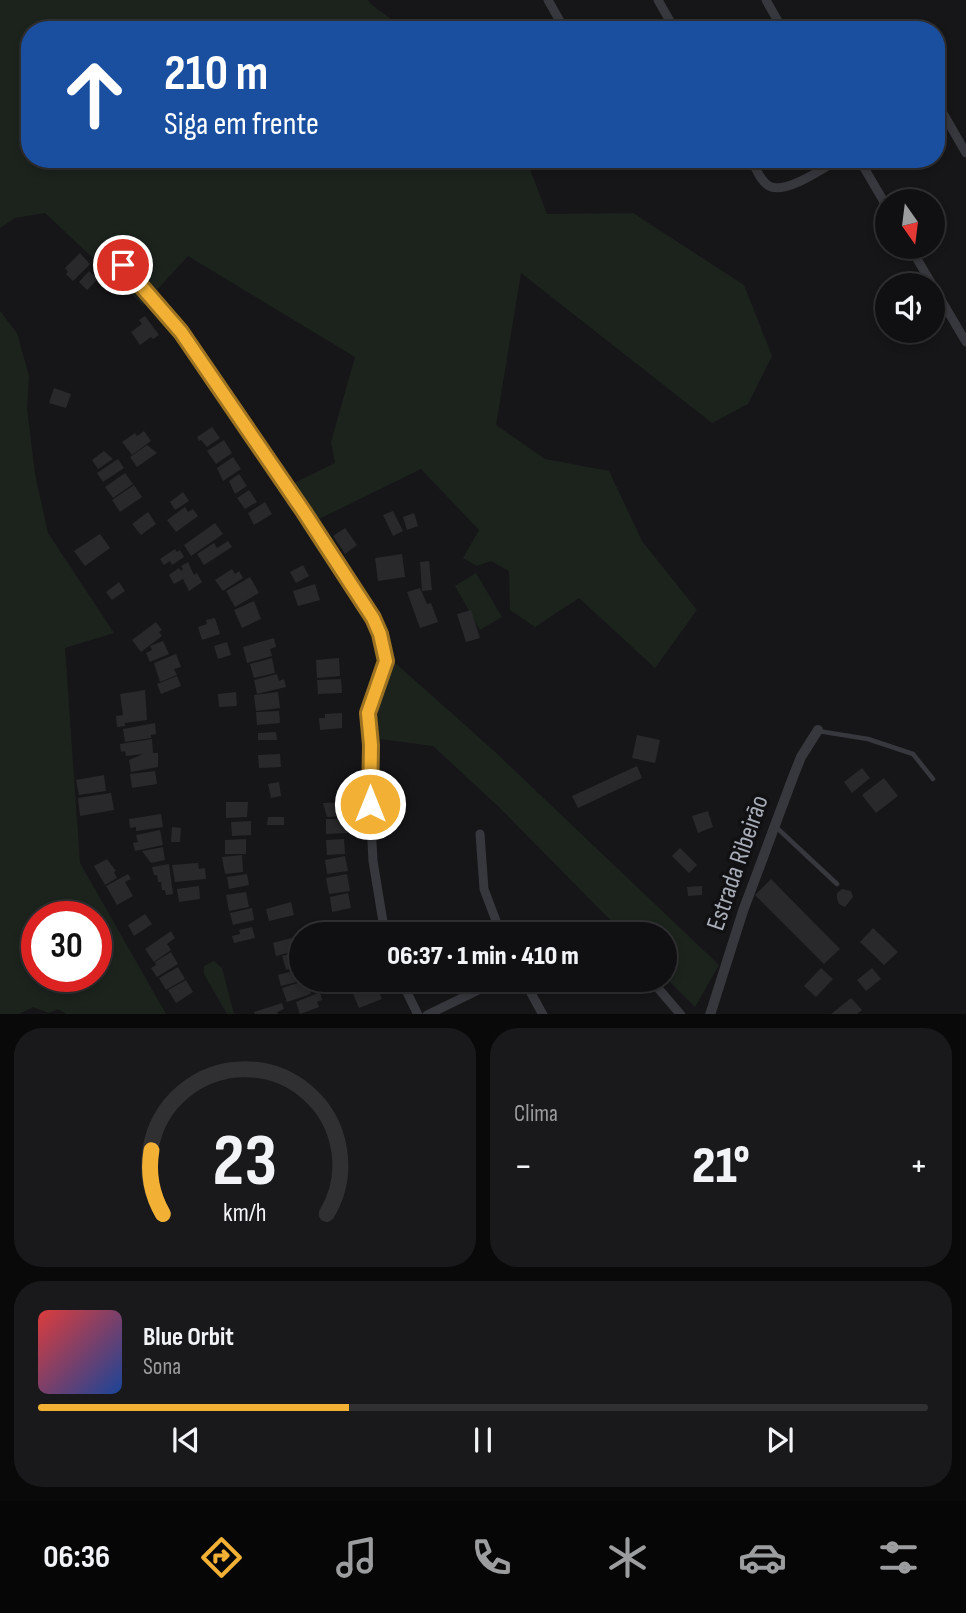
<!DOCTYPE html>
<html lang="pt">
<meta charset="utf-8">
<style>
:root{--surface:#101012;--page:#19191b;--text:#f1f3f6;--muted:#9c9d9f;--line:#303032;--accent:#f2b134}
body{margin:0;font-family:"Sofia Sans Condensed",sans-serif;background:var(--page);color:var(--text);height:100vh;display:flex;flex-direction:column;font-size:26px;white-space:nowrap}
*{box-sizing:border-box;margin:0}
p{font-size:23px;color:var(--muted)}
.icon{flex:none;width:38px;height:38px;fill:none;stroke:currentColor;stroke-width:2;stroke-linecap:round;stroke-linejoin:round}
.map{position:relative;height:1014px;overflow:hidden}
.panel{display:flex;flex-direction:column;gap:14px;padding:14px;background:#09090a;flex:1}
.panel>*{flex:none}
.hud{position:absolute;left:21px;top:21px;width:924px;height:147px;border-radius:28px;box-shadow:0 4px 10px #0003,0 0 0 2px var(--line);background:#1a4fa0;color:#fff;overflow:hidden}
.needle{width:46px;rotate:166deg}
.buttons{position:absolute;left:875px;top:189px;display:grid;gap:14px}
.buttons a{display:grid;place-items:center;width:70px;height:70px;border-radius:50%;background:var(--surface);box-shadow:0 4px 10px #0003,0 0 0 2px var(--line);font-size:35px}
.speed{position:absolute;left:21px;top:901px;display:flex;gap:14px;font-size:35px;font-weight:700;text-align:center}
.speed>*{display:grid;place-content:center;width:91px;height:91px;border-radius:50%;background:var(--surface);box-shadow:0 4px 10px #0003,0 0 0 2px var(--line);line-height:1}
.speed .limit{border:10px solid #d22;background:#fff;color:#111}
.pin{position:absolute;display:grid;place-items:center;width:60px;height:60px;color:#fff;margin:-30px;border:4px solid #fff;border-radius:50%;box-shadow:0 2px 7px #0007}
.me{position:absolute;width:77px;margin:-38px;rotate:0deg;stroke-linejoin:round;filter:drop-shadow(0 0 5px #0008)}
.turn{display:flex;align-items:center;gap:24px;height:147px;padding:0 28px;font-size:32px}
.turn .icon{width:91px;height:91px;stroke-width:2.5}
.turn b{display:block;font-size:49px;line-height:60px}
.big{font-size:52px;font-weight:800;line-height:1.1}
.panel .widget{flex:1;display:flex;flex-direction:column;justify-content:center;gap:10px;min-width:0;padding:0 24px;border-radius:28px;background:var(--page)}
.panel .dial{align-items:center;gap:0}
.dial svg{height:182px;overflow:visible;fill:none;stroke:var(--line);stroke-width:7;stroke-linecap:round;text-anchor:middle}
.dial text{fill:var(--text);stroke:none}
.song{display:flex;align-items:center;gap:21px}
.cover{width:84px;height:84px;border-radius:10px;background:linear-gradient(135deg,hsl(0 70% 55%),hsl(220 70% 35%))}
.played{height:7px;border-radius:4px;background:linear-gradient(90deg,var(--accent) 35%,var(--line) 35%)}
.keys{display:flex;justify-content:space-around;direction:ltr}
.heat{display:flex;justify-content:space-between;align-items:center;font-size:38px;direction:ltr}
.panel .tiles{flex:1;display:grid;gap:14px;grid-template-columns:1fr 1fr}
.widget:last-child{grid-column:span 2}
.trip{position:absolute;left:289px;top:922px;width:388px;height:70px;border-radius:35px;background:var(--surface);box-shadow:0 4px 10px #0003,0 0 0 2px var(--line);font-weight:800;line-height:70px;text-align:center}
.tabs{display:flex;height:112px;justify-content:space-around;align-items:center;background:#060607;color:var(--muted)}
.tabs .icon{width:49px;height:49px}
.tabs .current{color:var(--accent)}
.tabs b{font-size:32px;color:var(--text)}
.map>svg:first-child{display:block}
</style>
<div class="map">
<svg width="966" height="1015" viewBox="0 0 966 1015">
<rect width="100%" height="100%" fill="#161618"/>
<path fill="#1c231d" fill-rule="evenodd" d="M0,0H368L372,5L406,30H30V159H526L547,214L633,213L744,285L772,356L748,404L712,423L521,273L496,425L545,459L609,471L642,541L697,610L655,668L579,598L535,627L510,610L509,571L491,561L477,566L463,558L479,530L421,469L319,519L292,484L335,463L331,442L355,357L188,256L143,305L45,213L15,218L0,228Z
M0,311L17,333L29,376L27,408L35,474L48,533L114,633L65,648L80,863L166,1014H66L58,1009L49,1013L33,1007L19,1014H0ZM37,917H96V976H37Z
M476,573L502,617L480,630L455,586Z
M393,661L493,750L719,965L695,1007L665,977V934H624L500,808L433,746L379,739L378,710Z
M214,961L222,968L234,1014H227L204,974V966Z"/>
<path fill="#29292c" d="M80,253L90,264L73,281L66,274L68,272L65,268Z
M89,271L98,279L87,290L79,282Z
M145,316L159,335L153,339L151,337L140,345L131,332L142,324L139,320Z
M54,388L71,394L66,408L49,403Z
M212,427L220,438L207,447L201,440L199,441L197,437Z
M144,431L151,441L132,455L122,442L135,433L137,436Z
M224,440L232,453L216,464L207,451Z
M147,445L157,453L137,467L130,457Z
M104,451L113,459L98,469L92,460Z
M233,457L241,469L223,481L217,468Z
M118,459L124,468L103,482L97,473Z
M125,473L133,484L113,498L105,487Z
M239,474L247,486L235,494L229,481Z
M134,485L142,497L120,512L112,500Z
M249,490L257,502L245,509L237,498Z
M183,492L189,501L175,510L170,502Z
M265,502L272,514L254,525L248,513Z
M185,507L188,512L193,509L198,516L176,532L167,520Z
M393,511L403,531L393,536L383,515Z
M148,512L156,524L141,535L132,524Z
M414,513L418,526L407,530L403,517Z
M215,523L223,534L191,556L184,545Z
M345,528L357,545L345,554L333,536Z
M100,534L110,548L85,566L74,551Z
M228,541L232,547L204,565L197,554L214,543L217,548Z
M175,549L177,552L180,550L184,557L172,565L170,561L164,565L160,559Z
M402,554L405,577L378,581L375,558Z
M429,561L432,590L422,591L420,562Z
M188,562L194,575L197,573L202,582L189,591L183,579L174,584L169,575L179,568L181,571L183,569L181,566Z
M303,565L309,576L296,583L290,572Z
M232,569L235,574L239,571L243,578L223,591L215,580Z
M250,577L259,593L235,607L226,591Z
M119,582L125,591L112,600L106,592Z
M315,584L320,600L298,606L293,591Z
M420,588L427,604L431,603L438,622L420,628L407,592Z
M254,601L261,619L242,628L234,610Z
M471,610L480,638L466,642L457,614Z
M215,618L220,634L202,640L198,627L207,624L206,620Z
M156,622L162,630L159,632L162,636L141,652L132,640Z
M274,638L276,647L270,649L272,656L247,663L243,647Z
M163,641L169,654L150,662L146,653L152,650L150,646Z
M227,642L231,655L218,659L214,646Z
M176,654L181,667L174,669L177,675L160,682L154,663Z
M272,658L275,673L254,678L250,664Z
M339,658L340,676L317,678L316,660Z
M277,674L279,681L284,679L286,687L257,694L254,680Z
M177,676L181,686L161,694L157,684Z
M341,679L342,693L318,694L317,680Z
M145,690L147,720L125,723V726L117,727L116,716L123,715L120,694Z
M236,692L237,706L219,707L218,694Z
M278,692L280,708L256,711L254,695Z
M279,711L280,723L257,725L256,712Z
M342,713V728L320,730L319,718H325V714Z
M155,723L156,734L151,735V738L125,742L123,729Z
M276,732L277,740H258V733Z
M637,735L660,740L655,763L632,758Z
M152,739L153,753H158V767L131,772L129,760L143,754L126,756L125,751L121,752L120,744Z
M280,754L281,767L259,768L258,755Z
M637,766L642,778L578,808L572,796Z
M862,768L870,778L852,793L844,782Z
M155,771L157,784L132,788L130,774Z
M104,775L106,791L79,795L76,780Z
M884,778L898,796L876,813L862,795Z
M279,782L281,796L271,798L268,784Z
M111,793L114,810L80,816L78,798Z
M226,802H248L247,817L226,818Z
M346,802V816L327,817L323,803Z
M708,811L713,827L698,833L692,816Z
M161,814L163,827L136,831V827L130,828L129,819Z
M268,817H284V825H267Z
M326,819H347L348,833L326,834Z
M251,821V835L232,836L231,822Z
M172,827L181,828L180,842H171Z
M160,830L163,845L135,851L133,843L138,842L136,835Z
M246,839V854H225V840Z
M344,839L345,854L327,855L326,840Z
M163,847L165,860L151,863L142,851Z
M680,848L697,865L689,873L672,856Z
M242,855L243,872L225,874L222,857Z
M345,856L348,871L327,874L325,860Z
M107,859L116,871L114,872L117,878L105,885L94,866Z
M198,863L199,869L205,868L206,879L175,882L172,865Z
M169,864L173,894L166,895L165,890H162L161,882H158L157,875H154L152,867Z
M128,874L131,879L125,882L133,896L117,905L106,886Z
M247,874L249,885L229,889L227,877Z
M347,874L350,891L329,894L326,878Z
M771,879L840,949L824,964L755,895Z
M199,886L200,899L179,902L177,889Z
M702,886V895L688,896L687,887Z
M842,889L851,891L853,897L845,907L839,904L837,898V893Z
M246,892L249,907L229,911L226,895Z
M348,893L351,908L332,912L330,897Z
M291,902L294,915L269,921L266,909Z
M252,908L254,920L233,925L230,913Z
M145,914L152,924L134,936L128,925Z
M252,927L255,938L234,943L232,936L240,934L239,930Z
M873,928L898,952L884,965L860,942Z
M171,931L175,938L167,944L171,950L154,962L145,949Z
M295,937L298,950L276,956L273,943Z
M299,951L301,966L286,970L282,956Z
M171,952L178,964L157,977L151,968L156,965L155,962Z
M178,967L185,979L166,990L159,978Z
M821,968L833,979L816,997L804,986Z
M872,968L881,979L866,991L857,980Z
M300,969L301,981L281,986L278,975Z
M186,980L193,992L176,1003L168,990Z
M307,980L311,994L287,1002L282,988Z
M376,985L382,999L359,1008L353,994Z
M320,992L322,1000L317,1002L319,1007L300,1014L296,1002Z
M851,998L862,1010L856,1015H830Z
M282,1003L284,1009L277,1012L279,1015H255L254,1012Z"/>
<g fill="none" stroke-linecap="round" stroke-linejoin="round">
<path stroke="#37383d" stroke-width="4.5" d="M818,731L868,739L913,754L933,779
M776,827L837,884"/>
<path stroke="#37383d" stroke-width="9" d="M548,0L565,30
M658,0L675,30
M766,0L783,30
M936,101L966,153
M751,159C756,168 760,181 769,186C785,195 824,168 839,159
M859,159L887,207
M910,247L966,342
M123,265L181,332L304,511L373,618L380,633L386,661L368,713V726L371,745L369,785L373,861L385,934
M480,834L484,889L501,934
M401,980L418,1015
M524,980L543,1015
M651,980L681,1015
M427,1015L499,980"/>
<path stroke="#37383d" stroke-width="10" d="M710,1015L743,911L793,777L801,757L818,730"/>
</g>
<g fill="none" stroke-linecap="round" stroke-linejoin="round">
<g stroke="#9d7322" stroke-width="18">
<path id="route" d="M123,265L181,332L304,512L373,618L380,634L386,661L368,713L371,745L370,804"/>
</g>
<use href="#route" stroke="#f2b134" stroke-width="12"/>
</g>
<g text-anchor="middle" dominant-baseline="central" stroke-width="7" stroke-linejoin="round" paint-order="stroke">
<g font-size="26" fill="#a8adb8" stroke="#111113">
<text transform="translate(738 863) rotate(-71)">Estrada Ribeirão</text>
</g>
</g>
</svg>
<div class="buttons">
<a><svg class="needle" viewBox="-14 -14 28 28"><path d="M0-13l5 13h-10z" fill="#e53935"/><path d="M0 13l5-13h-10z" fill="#9c9d9f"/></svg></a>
<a><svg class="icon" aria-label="sound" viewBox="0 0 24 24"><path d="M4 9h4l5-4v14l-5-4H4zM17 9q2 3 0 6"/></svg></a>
</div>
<div class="speed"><div class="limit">30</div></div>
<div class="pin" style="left:123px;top:265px;background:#d93025"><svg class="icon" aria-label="arrive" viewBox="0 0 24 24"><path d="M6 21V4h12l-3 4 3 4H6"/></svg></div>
<svg class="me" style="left:370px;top:804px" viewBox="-20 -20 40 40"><circle r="17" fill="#f2b134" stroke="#fff" stroke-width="3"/><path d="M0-11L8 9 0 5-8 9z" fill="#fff"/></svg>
<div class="trip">06:37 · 1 min · 410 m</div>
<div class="hud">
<div class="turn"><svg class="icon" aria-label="ahead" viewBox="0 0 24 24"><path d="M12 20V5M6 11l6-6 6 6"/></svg><div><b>210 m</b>Siga em frente</div></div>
</div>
</div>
<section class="panel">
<div class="tiles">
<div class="widget dial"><svg viewBox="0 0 100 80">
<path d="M14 69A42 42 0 1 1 86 69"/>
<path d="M14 69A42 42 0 0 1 9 41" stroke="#f2b134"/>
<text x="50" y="56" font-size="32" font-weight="700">23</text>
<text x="50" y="72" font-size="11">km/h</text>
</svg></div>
<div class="widget"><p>Clima</p>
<div class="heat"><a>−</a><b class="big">21°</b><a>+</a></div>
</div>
<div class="widget">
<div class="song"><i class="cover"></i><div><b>Blue Orbit</b><p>Sona</p></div></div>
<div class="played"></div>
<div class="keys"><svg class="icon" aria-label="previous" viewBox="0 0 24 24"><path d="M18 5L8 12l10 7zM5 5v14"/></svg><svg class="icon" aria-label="pause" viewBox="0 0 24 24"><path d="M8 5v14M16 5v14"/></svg><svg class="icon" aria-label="next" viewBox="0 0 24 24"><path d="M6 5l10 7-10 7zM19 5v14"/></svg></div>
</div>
</div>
</section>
<nav class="tabs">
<b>06:36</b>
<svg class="icon current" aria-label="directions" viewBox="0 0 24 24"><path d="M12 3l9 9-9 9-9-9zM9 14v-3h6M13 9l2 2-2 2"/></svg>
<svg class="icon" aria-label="music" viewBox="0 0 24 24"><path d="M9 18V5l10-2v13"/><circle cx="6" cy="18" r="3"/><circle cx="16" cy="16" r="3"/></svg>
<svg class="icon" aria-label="phone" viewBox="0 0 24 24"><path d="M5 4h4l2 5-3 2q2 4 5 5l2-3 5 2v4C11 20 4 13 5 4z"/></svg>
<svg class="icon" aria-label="climate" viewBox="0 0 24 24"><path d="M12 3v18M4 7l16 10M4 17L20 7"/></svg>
<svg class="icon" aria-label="car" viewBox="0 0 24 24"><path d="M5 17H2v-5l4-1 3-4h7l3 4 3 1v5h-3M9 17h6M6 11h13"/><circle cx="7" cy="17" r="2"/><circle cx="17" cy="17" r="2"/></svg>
<svg class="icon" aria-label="filters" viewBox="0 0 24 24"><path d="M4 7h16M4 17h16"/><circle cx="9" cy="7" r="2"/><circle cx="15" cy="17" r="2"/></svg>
</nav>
